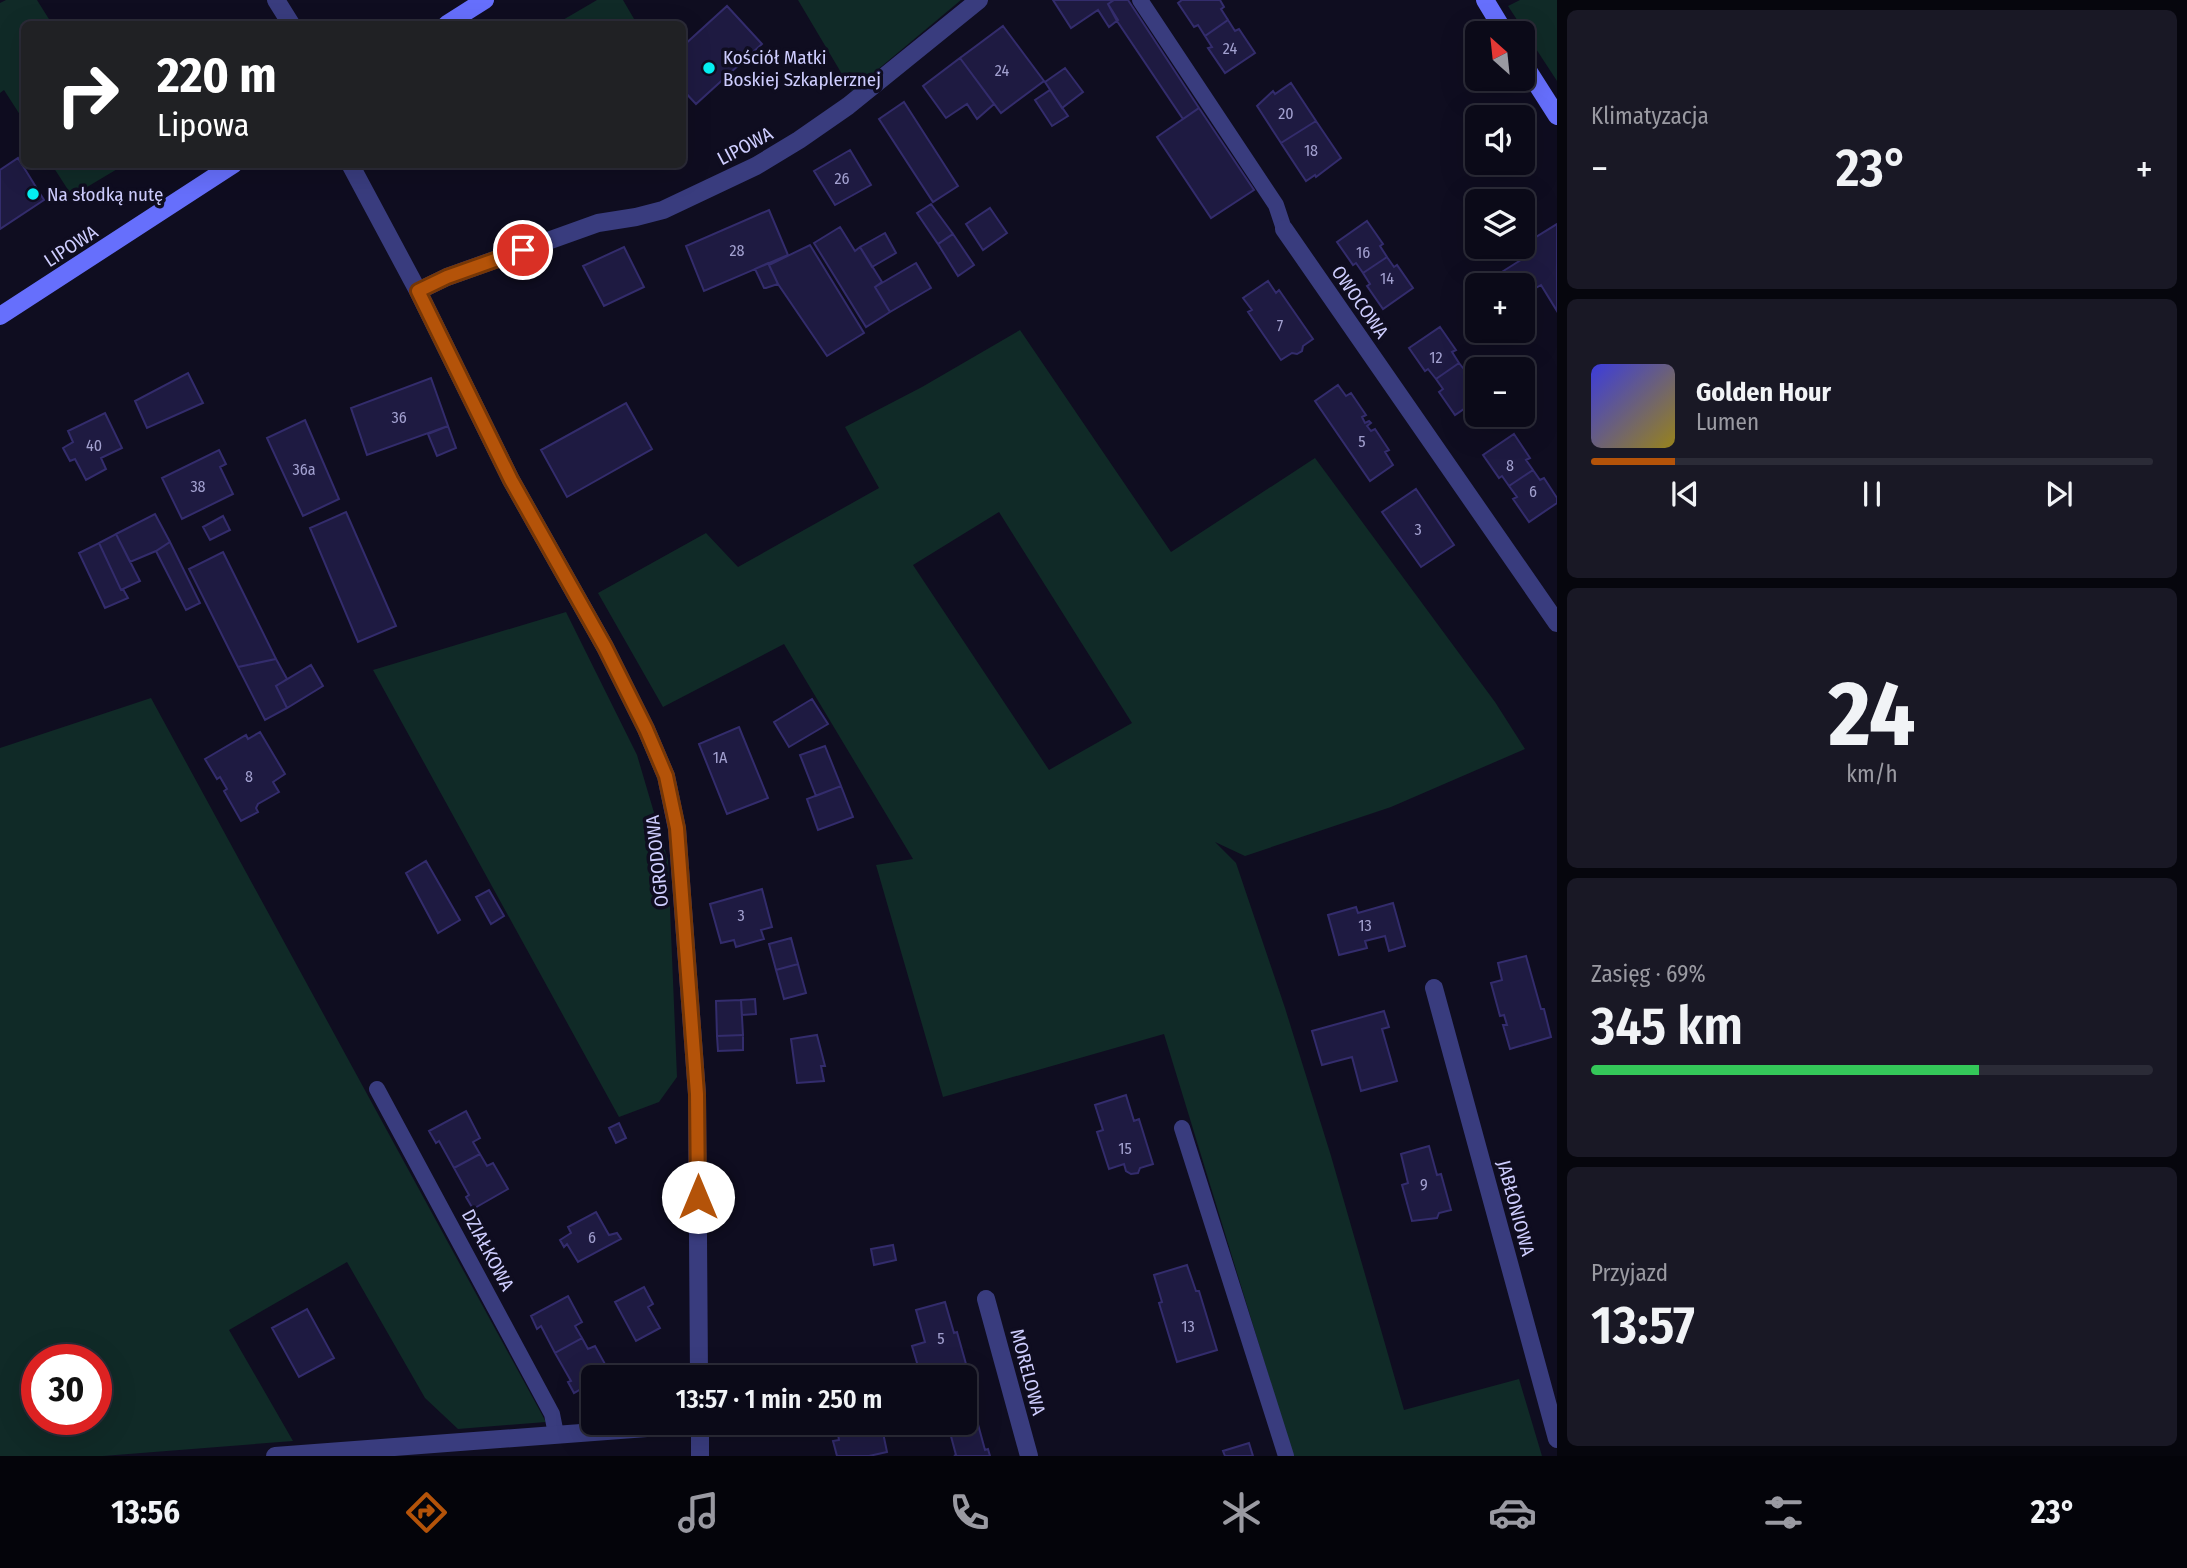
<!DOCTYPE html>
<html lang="pl">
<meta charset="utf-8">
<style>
:root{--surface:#0b0a18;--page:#191825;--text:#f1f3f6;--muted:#9a9aa2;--line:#2b2b37;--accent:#b45309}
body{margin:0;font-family:"Fira Sans Condensed",sans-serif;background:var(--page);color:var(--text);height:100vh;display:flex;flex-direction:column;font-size:26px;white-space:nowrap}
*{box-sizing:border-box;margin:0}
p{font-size:23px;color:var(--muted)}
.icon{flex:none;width:38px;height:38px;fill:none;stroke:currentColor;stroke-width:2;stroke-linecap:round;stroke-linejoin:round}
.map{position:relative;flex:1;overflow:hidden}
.panel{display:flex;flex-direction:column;gap:10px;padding:10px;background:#06060d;width:630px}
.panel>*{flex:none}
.top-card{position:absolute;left:21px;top:21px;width:665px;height:147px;border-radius:10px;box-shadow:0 7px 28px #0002,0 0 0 2px var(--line);background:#202124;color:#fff;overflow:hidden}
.needle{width:46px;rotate:333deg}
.buttons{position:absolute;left:1465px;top:21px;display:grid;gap:14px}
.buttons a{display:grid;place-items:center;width:70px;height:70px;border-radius:10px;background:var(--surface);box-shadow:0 7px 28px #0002,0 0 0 2px var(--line);font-size:35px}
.speed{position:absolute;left:21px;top:1344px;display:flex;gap:14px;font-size:35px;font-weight:700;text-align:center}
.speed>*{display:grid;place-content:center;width:91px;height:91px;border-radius:50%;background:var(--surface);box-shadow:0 7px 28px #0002,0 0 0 2px var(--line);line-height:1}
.speed .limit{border:10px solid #d22;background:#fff;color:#111}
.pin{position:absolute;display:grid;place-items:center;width:60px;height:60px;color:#fff;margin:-30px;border:4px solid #fff;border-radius:50%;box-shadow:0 2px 7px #0007}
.me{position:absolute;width:77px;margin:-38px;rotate:0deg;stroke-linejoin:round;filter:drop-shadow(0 0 5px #0008)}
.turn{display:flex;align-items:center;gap:24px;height:147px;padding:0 21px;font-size:32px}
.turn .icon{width:91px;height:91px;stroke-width:2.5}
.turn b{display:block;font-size:49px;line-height:60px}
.big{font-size:52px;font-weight:600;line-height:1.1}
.panel .widget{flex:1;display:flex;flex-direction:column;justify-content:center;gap:10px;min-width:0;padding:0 24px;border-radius:10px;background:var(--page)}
.panel .dial{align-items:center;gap:0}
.dial b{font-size:91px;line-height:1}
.song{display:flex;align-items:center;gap:21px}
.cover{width:84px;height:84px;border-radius:10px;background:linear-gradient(135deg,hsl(240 70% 55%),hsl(50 70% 35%))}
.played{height:7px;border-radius:4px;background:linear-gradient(90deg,var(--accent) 15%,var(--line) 15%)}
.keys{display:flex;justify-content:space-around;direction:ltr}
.heat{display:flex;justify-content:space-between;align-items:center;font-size:38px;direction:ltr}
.charge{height:10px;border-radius:5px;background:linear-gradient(90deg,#34c759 69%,var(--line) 0)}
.trip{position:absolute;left:581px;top:1365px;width:396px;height:70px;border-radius:10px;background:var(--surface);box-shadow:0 7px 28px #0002,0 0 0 2px var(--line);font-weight:600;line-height:70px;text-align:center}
.dock{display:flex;height:112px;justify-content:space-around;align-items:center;background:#04040a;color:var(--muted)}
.dock .icon{width:49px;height:49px}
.dock .active{color:var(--accent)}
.dock b{font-size:32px;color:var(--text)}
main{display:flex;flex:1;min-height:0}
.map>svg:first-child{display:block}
</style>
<main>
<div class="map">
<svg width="1557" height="1456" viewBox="0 0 1557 1456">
<rect width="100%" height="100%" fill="#0f0d20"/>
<path fill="#102a27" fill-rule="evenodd" d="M6,0H37L52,24H24V121L4,90L0,93V3Z
M597,0H623L637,24H556Z
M798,0H961L852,91Z
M1520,0H1557V81L1508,6Z
M52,165H124L72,196Z
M1020,330L1171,552L1315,458L1495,702L1525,749L1391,807L1245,856L1215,842L1236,863L1285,1008L1331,1156L1404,1410L1519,1379L1542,1456H1293L1164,1034L943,1097L876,865L913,859L784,644L663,707L598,593L706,533L738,567L879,488L845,427L922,387ZM999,512L1132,723L1049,770L913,565Z
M566,612L637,755L668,860L677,1077L659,1102L619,1117L373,670Z
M151,698L546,1422L458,1429L425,1398L347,1262L229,1330L293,1441L103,1456H0V748ZM37,1360H96V1419H37Z"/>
<path fill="#1e1a41" stroke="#332c6c" stroke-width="2" d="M1053,0H1114L1108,4L1118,20L1109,27L1098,10L1071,28Z
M1114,0H1128L1199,108L1183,119L1117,21L1108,4Z
M1182,0H1220L1224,7L1221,9L1228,20L1205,36L1198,25L1194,27L1178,3Z
M727,6L762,44L696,104L682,89V47Z
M1228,20L1235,31L1239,29L1255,53L1225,73L1208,48L1212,47L1205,36Z
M1003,26L1044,81L1001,113L960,58Z
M960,58L994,104L977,119L967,104L946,118L923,86Z
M1065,68L1083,92L1062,108L1045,82Z
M1291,83L1316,121L1281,143L1257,106L1273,91L1275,94Z
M1050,90L1068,116L1052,126L1035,100Z
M904,102L958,186L933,202L879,119Z
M1199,108L1254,190L1211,218L1157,137Z
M1316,121L1341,158L1316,177L1315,175L1306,181L1281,143Z
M850,150L871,185L835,205L814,171Z
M18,158L44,200L0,229V170Z
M931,204L953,234L938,244L917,213Z
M990,208L1007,233L983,250L966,224Z
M769,210L788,255L704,291L686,246Z
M1367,221L1383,244L1380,246L1387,257L1363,273L1356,263L1353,265L1337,242Z
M1557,224V311L1541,285L1522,296V285H1503L1497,275L1524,258L1518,248Z
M840,227L855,251L860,247L882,282L875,287L890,312L866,327L814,243Z
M885,233L896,253L872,267L860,247Z
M953,234L974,265L958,276L938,244Z
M810,245L864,333L827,356L778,284L769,265Z
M624,247L644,287L604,306L583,266Z
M1387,257L1394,267L1397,265L1413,288L1383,309L1367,286L1370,284L1363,273Z
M768,263L778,284L766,288H764L755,269Z
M916,263L931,288L890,312L875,287Z
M1268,281L1276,293L1279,290L1313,339L1303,346L1302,351L1297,354L1292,353L1281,360L1248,312L1252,310L1243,298Z
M1440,327L1456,350L1452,352L1459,363L1436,379L1428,369L1425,371L1409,348Z
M1459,363L1467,373L1470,371L1477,381V400L1455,415L1439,392L1443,389L1436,379Z
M188,373L203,403L147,428L135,401Z
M431,378L448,426L367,455L351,408Z
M1338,385L1346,396L1351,393L1366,415L1362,417L1365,423L1369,421L1371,423L1367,426L1371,431L1375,429L1389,450L1385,452L1393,465L1370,481L1315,401Z
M626,403L652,449L567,497L541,450Z
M105,413L122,448L101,458L106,469L86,480L75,459L70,461L63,448L73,442L68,431Z
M305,420L339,499L303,516L267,438Z
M448,426L456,448L437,456L428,434Z
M1514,434L1530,458L1526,460L1533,470L1509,486L1502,476L1499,478L1483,455Z
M219,450L226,464L220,467L233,494L182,519L162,478Z
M1533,470L1540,480L1544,478L1557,498V503L1529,522L1513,499L1517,497L1509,486Z
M1416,489L1454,545L1421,567L1382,512Z
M346,512L396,626L358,642L310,528Z
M155,514L170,542L156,551L130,562L116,534Z
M223,516L230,530L210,540L203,527Z
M116,534L140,581L121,590L99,543Z
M170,542L200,603L186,610L156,551Z
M99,543L121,590L123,589L128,598L105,608L79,553Z
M223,552L276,659L238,667L189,569Z
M276,659L287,679L276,686L287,708L265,720L238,667Z
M311,665L323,686L287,708L276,686Z
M812,699L828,724L789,747L774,722Z
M739,727L768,798L727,814L699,744Z
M260,732L285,774L273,782L279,792L258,804L256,808L258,812L241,821L224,791L227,789L220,777L217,779L205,759L246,735L248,739Z
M825,746L841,786L816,796L800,755Z
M841,786L853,817L818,830L807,799Z
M426,861L460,920L438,933L406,873Z
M762,889L772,927L761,930L764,939L736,947L734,940L721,943L710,904Z
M489,890L504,916L491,924L476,897Z
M1393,903L1405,946L1389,951L1385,936L1365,941L1367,948L1339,955L1328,915L1356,907L1358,913Z
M791,938L798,964L776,970L769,944Z
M1526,956L1541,1009H1544L1551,1037L1510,1049L1503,1025H1507L1504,1015L1500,1016L1491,983L1502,980L1498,963Z
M798,964L806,993L784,999L776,970Z
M755,999L756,1014L742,1015L741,1000Z
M741,1000L743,1035L717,1036L716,1001Z
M1384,1011L1389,1027L1382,1029L1397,1081L1361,1091L1352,1057L1322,1065L1312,1031Z
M743,1035V1050L718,1051L717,1036Z
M817,1035L825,1066H821L824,1081L797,1083L791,1039Z
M1126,1095L1134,1121L1139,1119L1153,1164L1140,1168L1138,1173L1131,1174L1126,1171L1124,1164L1109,1169L1097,1132L1103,1130L1095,1105Z
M466,1111L480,1138L473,1142L480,1154L454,1168L439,1141L436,1143L429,1131Z
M619,1123L626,1138L616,1143L609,1128Z
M1429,1146L1437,1175L1441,1174L1451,1210L1439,1213L1437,1218L1412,1221L1402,1185L1408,1183L1401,1154Z
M480,1154L487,1166L493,1163L508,1189L473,1209L466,1197L469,1195L454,1168Z
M596,1212L609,1235L617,1233L621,1239L578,1262L567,1244L564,1247L560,1240L571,1233L568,1227Z
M893,1245L896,1260L874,1265L871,1249Z
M1187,1265L1196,1291H1199L1217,1350L1177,1362L1159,1303L1162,1302L1154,1275Z
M644,1287L653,1304L648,1307L660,1328L636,1341L615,1302Z
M568,1296L582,1322L575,1326L582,1338L555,1353L541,1326L537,1329L531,1316Z
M945,1302L954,1333L957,1332L968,1371L951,1377H932L930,1370L920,1373L912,1346L925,1342L916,1310Z
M307,1309L334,1358L299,1377L272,1328Z
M582,1338L588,1349L595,1346L610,1373L603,1377H593V1382L574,1393L568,1382L571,1381L555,1353Z
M976,1417L985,1450L988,1449L990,1456H954L956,1455L948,1425L964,1423V1421Z
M836,1423H869V1425L881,1423L887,1452L869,1456H837L833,1441L839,1440Z
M1249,1443L1253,1456H1225L1223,1451Z"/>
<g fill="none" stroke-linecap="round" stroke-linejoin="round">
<path stroke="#393c7e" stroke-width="16" d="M1140,0L1276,205L1284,229
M377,1089L552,1414L556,1434
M1182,1128L1286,1456"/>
<path stroke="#393c7e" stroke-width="18" d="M276,0L291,24
M350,164L418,291L511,480L605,647L646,729L666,776L677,829L697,1094L699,1377
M1284,229L1557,623
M418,291L447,277L598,223L636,217L663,210L756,166L799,140L848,106L979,0
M1434,988L1557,1439
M986,1299L1029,1456
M700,1423V1456
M275,1456L700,1424"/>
<path stroke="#666ffc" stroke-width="18" d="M1485,0L1505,33
M447,24L485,0
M1522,61L1557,116
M0,316L234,164"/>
</g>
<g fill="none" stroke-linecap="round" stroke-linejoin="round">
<g stroke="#753606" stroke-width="18">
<path id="route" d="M523,250L447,277L418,291L511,480L605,647L646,729L666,776L677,828L697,1094L698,1197"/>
</g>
<use href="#route" stroke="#b45309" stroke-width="12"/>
</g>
<g fill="#05eff2" stroke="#0f0d20" stroke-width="2.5">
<circle cx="709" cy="68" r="7"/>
<circle cx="33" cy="194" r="7"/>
</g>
<g text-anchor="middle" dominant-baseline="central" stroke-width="7" stroke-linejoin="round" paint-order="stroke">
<g font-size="16" fill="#a2a0cf">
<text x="1230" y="48">24</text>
<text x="1002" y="70">24</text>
<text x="1286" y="113">20</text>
<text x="1311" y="150">18</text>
<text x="842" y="178">26</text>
<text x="737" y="250">28</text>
<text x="1363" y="252">16</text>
<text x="1387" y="278">14</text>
<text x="1280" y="325">7</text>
<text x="1436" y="357">12</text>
<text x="399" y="417">36</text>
<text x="1362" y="441">5</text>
<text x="94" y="445">40</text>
<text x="1510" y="465">8</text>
<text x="304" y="469">36a</text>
<text x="198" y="486">38</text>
<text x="1533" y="491">6</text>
<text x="1418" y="529">3</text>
<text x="720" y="757">1A</text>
<text x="249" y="776">8</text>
<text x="741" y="915">3</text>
<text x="1365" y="925">13</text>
<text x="1125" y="1148">15</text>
<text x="1424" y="1184">9</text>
<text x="592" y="1237">6</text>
<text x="1188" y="1326">13</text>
<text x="941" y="1338">5</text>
</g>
<g font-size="19" fill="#cecdfe" stroke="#0f0d20" text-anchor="start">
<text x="723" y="57">Kościół Matki<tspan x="723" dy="22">Boskiej Szkaplerznej</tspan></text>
<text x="47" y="194">Na słodką nutę</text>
</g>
<g font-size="19" fill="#cecdfe" stroke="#0f0d20">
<text transform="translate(745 146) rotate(-28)">LIPOWA</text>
<text transform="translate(71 246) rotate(-33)">LIPOWA</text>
<text transform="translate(1360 302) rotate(55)">OWOCOWA</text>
<text transform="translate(657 861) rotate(-96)">OGRODOWA</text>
<text transform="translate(1516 1208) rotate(75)">JABŁONIOWA</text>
<text transform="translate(488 1250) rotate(62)">DZIAŁKOWA</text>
<text transform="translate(1028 1372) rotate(75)">MORELOWA</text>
</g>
</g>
</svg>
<div class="buttons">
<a><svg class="needle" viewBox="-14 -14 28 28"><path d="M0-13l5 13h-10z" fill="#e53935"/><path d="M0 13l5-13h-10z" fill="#9a9aa2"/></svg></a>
<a><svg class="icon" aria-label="sound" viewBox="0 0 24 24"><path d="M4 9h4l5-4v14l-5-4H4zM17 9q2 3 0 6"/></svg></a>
<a><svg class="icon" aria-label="layers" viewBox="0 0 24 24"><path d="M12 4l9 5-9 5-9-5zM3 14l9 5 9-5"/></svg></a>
<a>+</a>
<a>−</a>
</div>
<div class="speed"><div class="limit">30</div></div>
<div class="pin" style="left:523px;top:250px;background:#d93025"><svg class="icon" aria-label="arrive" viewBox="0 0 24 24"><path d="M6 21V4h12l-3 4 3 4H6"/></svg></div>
<svg class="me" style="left:698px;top:1197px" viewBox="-20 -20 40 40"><circle r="19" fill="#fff"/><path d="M0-13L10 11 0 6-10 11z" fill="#b45309"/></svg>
<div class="trip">13:57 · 1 min · 250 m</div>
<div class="top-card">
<div class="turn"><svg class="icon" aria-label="right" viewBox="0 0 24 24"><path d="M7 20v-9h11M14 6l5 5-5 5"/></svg><div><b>220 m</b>Lipowa</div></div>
</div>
</div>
<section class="panel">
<div class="widget"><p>Klimatyzacja</p>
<div class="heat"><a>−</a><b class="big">23°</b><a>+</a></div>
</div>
<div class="widget">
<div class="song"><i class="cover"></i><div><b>Golden Hour</b><p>Lumen</p></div></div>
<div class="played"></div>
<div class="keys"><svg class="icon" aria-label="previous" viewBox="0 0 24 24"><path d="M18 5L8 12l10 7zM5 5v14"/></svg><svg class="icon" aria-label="pause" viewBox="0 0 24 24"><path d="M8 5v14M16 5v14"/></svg><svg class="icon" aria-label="next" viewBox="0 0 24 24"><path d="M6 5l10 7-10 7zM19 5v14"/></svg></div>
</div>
<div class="widget dial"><b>24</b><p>km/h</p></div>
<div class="widget"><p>Zasięg · 69%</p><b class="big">345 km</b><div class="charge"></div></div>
<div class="widget"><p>Przyjazd</p><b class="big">13:57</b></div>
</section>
</main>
<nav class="dock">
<b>13:56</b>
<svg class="icon active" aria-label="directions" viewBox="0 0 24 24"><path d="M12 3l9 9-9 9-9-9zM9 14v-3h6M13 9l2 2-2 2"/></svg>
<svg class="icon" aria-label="music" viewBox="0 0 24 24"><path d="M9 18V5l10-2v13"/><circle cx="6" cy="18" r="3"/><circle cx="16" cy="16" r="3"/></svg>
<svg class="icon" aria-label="phone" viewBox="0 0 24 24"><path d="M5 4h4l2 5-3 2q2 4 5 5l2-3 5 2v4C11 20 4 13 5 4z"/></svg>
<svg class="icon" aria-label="climate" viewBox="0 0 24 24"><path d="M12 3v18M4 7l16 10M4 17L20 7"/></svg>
<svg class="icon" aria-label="car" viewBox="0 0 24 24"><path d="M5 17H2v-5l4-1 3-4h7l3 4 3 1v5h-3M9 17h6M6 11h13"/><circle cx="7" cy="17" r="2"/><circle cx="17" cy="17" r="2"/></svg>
<svg class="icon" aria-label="filters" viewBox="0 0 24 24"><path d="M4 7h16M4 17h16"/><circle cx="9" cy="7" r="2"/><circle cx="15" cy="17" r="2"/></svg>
<b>23°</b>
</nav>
